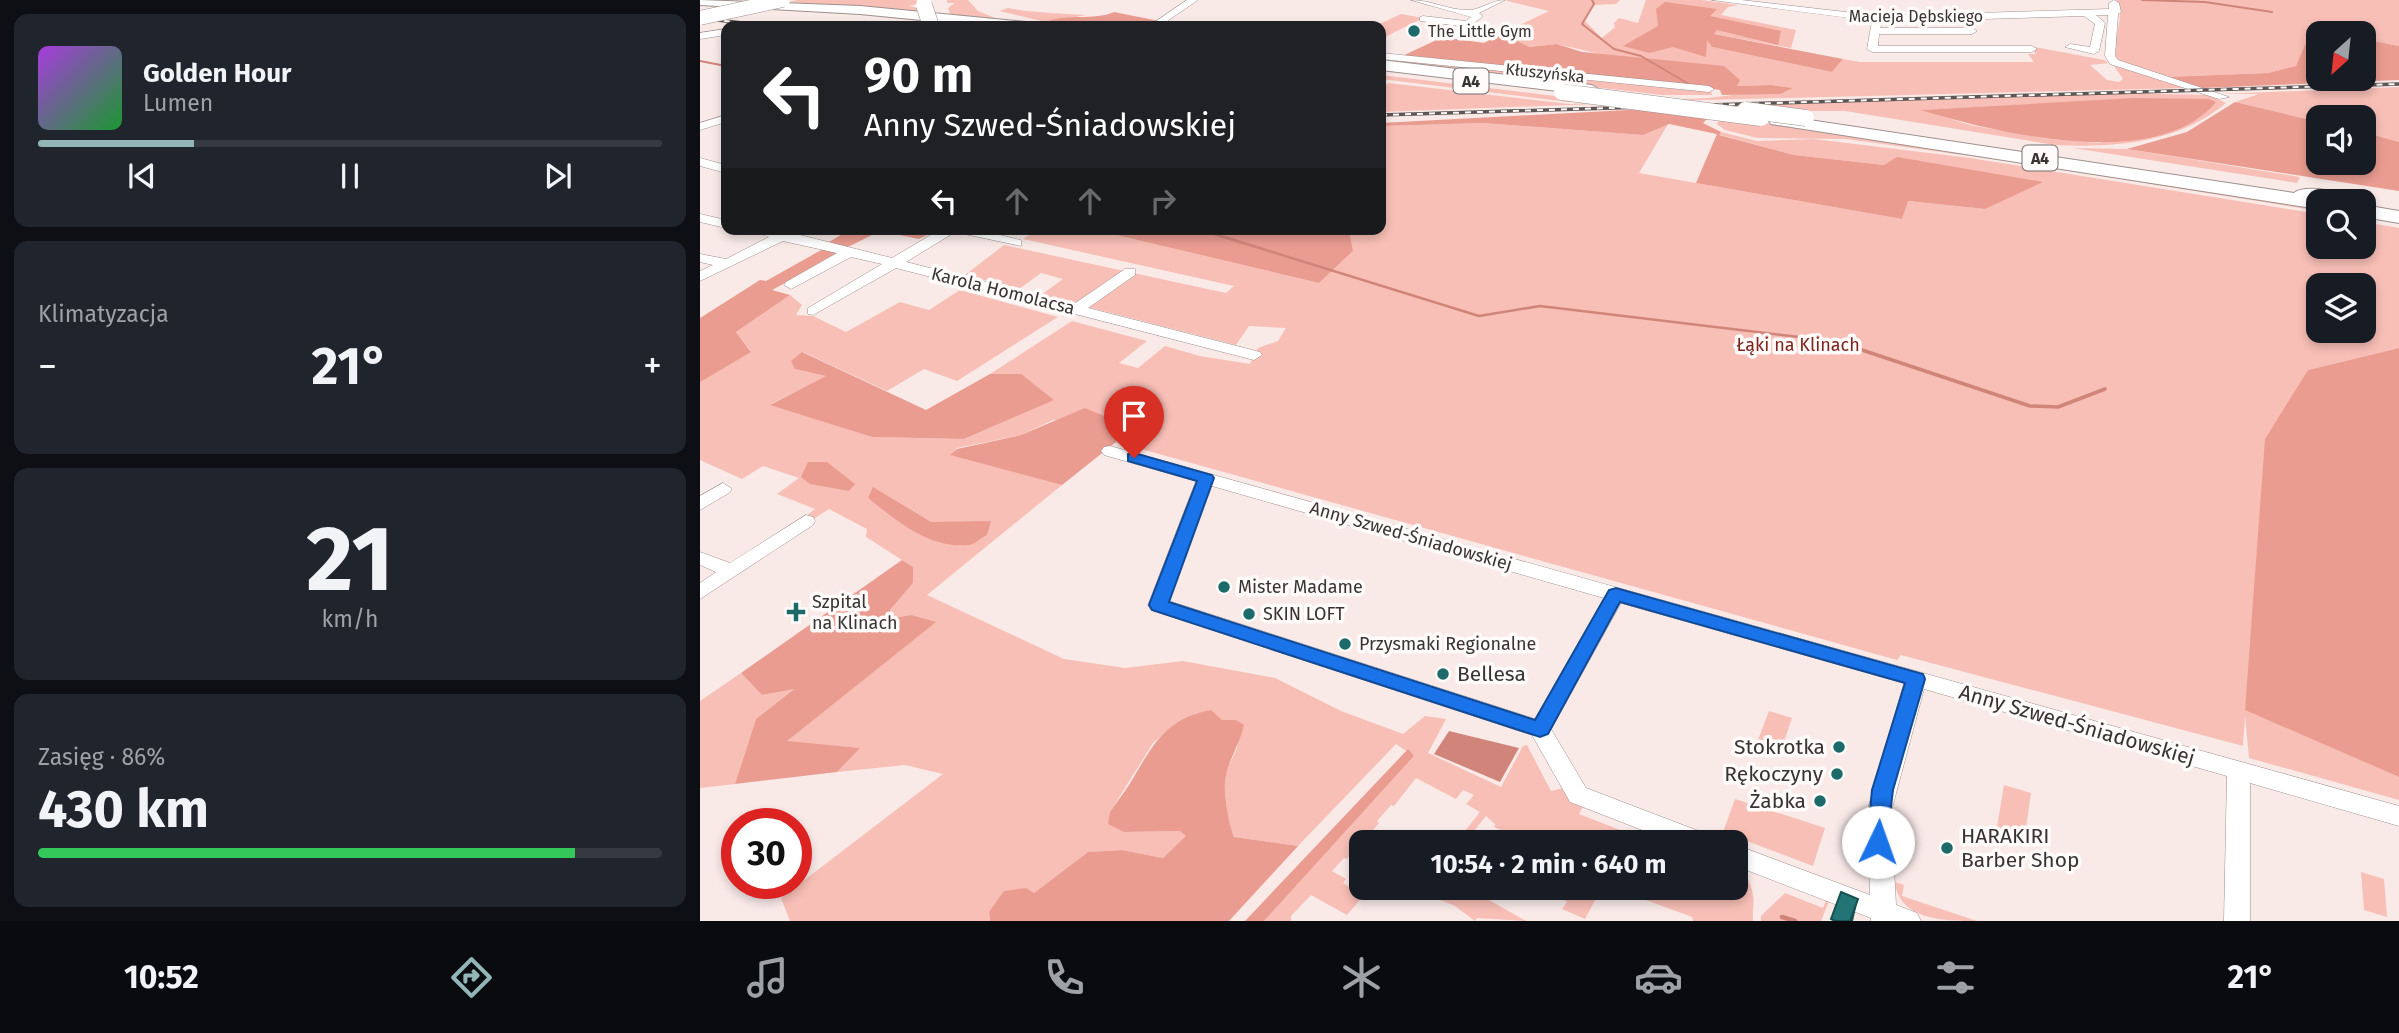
<!DOCTYPE html>
<html lang="pl">
<meta charset="utf-8">
<style>
:root{--surface:#171b24;--page:#20242c;--text:#f1f3f6;--muted:#9ea1a6;--line:#363941;--accent:#92b5b7}
body{margin:0;font-family:"Fira Sans",sans-serif;background:var(--page);color:var(--text);height:100vh;display:flex;flex-direction:column;font-size:26px;white-space:nowrap}
*{box-sizing:border-box;margin:0}
p{font-size:23px;color:var(--muted)}
.icon{flex:none;width:38px;height:38px;fill:none;stroke:currentColor;stroke-width:2;stroke-linecap:round;stroke-linejoin:round}
.map{position:relative;flex:1;overflow:hidden}
.sheet{display:flex;flex-direction:column;gap:14px;padding:14px;background:#0d0f14;width:700px}
.sheet>*{flex:none}
.hud{position:absolute;left:21px;top:21px;width:665px;height:214px;border-radius:14px;box-shadow:0 4px 10px #0003;background:#202124;color:#fff;overflow:hidden}
.needle{width:46px;rotate:207deg}
.tools{position:absolute;left:1606px;top:21px;display:grid;gap:14px}
.tools a{display:grid;place-items:center;width:70px;height:70px;border-radius:14px;background:var(--surface);box-shadow:0 4px 10px #0003;font-size:35px}
.speed{position:absolute;left:21px;top:808px;display:flex;gap:14px;font-size:35px;font-weight:700;text-align:center}
.speed>*{display:grid;place-content:center;width:91px;height:91px;border-radius:50%;background:var(--surface);box-shadow:0 4px 10px #0003;line-height:1}
.speed .limit{border:10px solid #d22;background:#fff;color:#111}
.pin{position:absolute;display:grid;place-items:center;width:60px;height:60px;color:#fff;margin:-72px -30px;border-radius:50% 50% 50% 0;rotate:-45deg;box-shadow:0 0 7px #0007}
.pin .icon{rotate:45deg}
.me{position:absolute;width:77px;margin:-38px;rotate:3deg;stroke-linejoin:round;filter:drop-shadow(0 0 5px #0008)}
.turn{display:flex;align-items:center;gap:24px;height:147px;padding:0 28px;font-size:32px}
.turn .icon{width:91px;height:91px;stroke-width:2.5}
.turn b{display:block;font-size:49px;line-height:60px}
.lanes{display:flex;align-items:center;height:66px;padding:0 28px;background:#0003;justify-content:center;gap:35px;direction:ltr}
.lanes .off{opacity:.35}
.big{font-size:52px;font-weight:700;line-height:1.1}
.sheet .tile{flex:1;display:flex;flex-direction:column;justify-content:center;gap:10px;min-width:0;padding:0 24px;border-radius:14px;background:var(--page)}
.sheet .dial{align-items:center;gap:0}
.dial b{font-size:91px;line-height:1}
.song{display:flex;align-items:center;gap:21px}
.cover{width:84px;height:84px;border-radius:10px;background:linear-gradient(135deg,hsl(280 70% 55%),hsl(130 70% 35%))}
.played{height:7px;border-radius:4px;background:linear-gradient(90deg,var(--accent) 25%,var(--line) 25%)}
.keys{display:flex;justify-content:space-around;direction:ltr}
.heat{display:flex;justify-content:space-between;align-items:center;font-size:38px;direction:ltr}
.charge{height:10px;border-radius:5px;background:linear-gradient(90deg,#34c759 86%,var(--line) 0)}
.trip{position:absolute;left:649px;top:830px;width:399px;height:70px;border-radius:14px;background:var(--surface);box-shadow:0 4px 10px #0003;font-weight:700;line-height:70px;text-align:center}
.menu{display:flex;height:112px;justify-content:space-around;align-items:center;background:#090b0e;color:var(--muted)}
.menu .icon{width:49px;height:49px}
.menu .active{color:var(--accent)}
.menu b{font-size:32px;color:var(--text)}
main{display:flex;flex:1;min-height:0}
.map>svg:first-child{display:block}
</style>
<main>
<section class="sheet">
<div class="tile">
<div class="song"><i class="cover"></i><div><b>Golden Hour</b><p>Lumen</p></div></div>
<div class="played"></div>
<div class="keys"><svg class="icon" aria-label="previous" viewBox="0 0 24 24"><path d="M18 5L8 12l10 7zM5 5v14"/></svg><svg class="icon" aria-label="pause" viewBox="0 0 24 24"><path d="M8 5v14M16 5v14"/></svg><svg class="icon" aria-label="next" viewBox="0 0 24 24"><path d="M6 5l10 7-10 7zM19 5v14"/></svg></div>
</div>
<div class="tile"><p>Klimatyzacja</p>
<div class="heat"><a>−</a><b class="big">21°</b><a>+</a></div>
</div>
<div class="tile dial"><b>21</b><p>km/h</p></div>
<div class="tile"><p>Zasięg · 86%</p><b class="big">430 km</b><div class="charge"></div></div>
</section>
<div class="map">
<svg width="1699" height="921" viewBox="0 0 1699 921">
<rect width="100%" height="100%" fill="#f9eae8"/>
<path fill="#f8bfb6" fill-rule="evenodd" d="M98,0H216L220,3L209,6L218,8L219,11L88,2Z
M247,0H268L278,11L300,20L250,14L248,8L255,3H247Z
M804,0H920L916,4L893,5L885,21L902,38L915,27L914,23L919,18L938,23L946,0H1002L1038,5L1028,7L1021,15L1096,30L1091,48L1003,32L1012,47L1132,72L1143,59L1160,62H1334L1328,54H1336L1330,46L1404,60L1409,63L1390,65L1407,80L1419,82L1423,79L1414,66L1488,88L1003,100L681,112V87L689,83L869,104L1008,98L1092,88L1071,85L1036,86L857,44L829,47L803,33L849,11Z
M1416,0H1699V46L1664,39V33C1627,33 1612,26 1597,66L1568,73L1466,77L1417,60C1410,40 1427,19 1416,0Z
M308,8C331,13 361,13 386,15L346,22L299,11Z
M701,14L723,18L681,39V26H675Z
M681,57L1001,89L1011,91L1012,95H962L681,62Z
M681,75L904,102H868L681,79Z
M1699,87V142L1664,132V117H1619V122L1535,102L1559,94H1521Z
M1422,93L1510,95L1526,103C1479,143 1414,148 1355,145L1145,111H1090L1043,105ZM1430,99H1509L1400,143L1348,139L1270,125L1223,110Z
M1020,117L1149,134L1619,208V211L1307,161L1146,139L1057,138L1025,130L1017,124Z
M783,123L943,135L968,124L939,173L1202,219L1207,201L1285,209L1184,165L1094,155L1017,134L1021,132L1057,141L1114,139L1270,158L1619,214V247H1664V222L1699,228V348L1608,370L1545,709L1699,777V800L1549,758L1545,716L1543,746L1201,655L1197,660L416,442L422,424L353,420L321,435L257,448L251,455L362,485L227,595L364,659L425,668L483,661L575,678L641,711L703,734L725,716L746,719L728,753L801,787L823,746L827,745L851,791L863,788L884,805L879,814L951,842H828L794,827L795,824L786,816L765,842H756L780,812L766,804L774,795L763,790L756,799L716,778L694,806L691,805L677,821L679,823L671,832L668,831L647,859L644,858L632,871L646,879L643,883L655,890L661,883L662,887H671L647,915L611,895L591,916V921H564L714,756L696,744L598,846L534,837C529,824 524,796 525,783C527,755 546,751 536,720H522L498,713L474,725L453,743L410,812L424,832L481,831L487,836L463,858L422,850L388,852L334,893L289,912L290,921H90L81,898L243,774L205,765L137,772L159,748L86,742L211,615L193,618L190,610L213,583V567L166,537L167,529L129,509L112,520L105,517L115,509L77,494L99,478L63,466L42,479L0,460V381L51,351L36,332L90,295L102,305L96,315L113,316L146,332L200,302L229,310L260,290L358,317L257,381L224,369L187,391L103,352L95,369L127,376L71,404L172,437L264,439L353,400L321,375L290,374L372,321L447,341L419,363L438,368L465,346L500,356L550,364L558,348L578,341L586,328L549,326L536,345L341,295L363,279L341,273L319,289L265,275L304,245L526,293L534,286L323,239L338,229H391L619,283L653,251L649,229H681V126ZM1619,285H1664V331H1619Z
M1373,148L1427,149L1600,177L1597,183Z
M41,673L62,695L95,688L56,719L35,784L0,788V701Z
M1069,711L1092,718L1079,756L1055,748Z
M1304,785L1331,793L1325,835L1297,827Z
M1035,799L1125,828L1113,866L1023,832Z
M1661,872L1684,879L1687,917L1664,910Z
M1036,875L1048,879C1057,901 1052,902 1053,921H993L992,917L916,889L1036,887Z
M1195,882L1204,885L1202,896L1277,921C1247,921 1199,921 1195,882Z
M728,887H766L826,921L777,918L775,921L755,906L731,896L733,894L726,889Z
M871,887H902L885,919L862,909L867,902L863,899Z
M1085,893L1123,908L1127,898L1130,899L1121,921H1061V916Z"/>
<path fill="#ea9c90" d="M965,2L1017,9L1010,16L1081,31L1078,45L1017,30L1014,34L1143,59L1132,72L1012,47L1007,40L1006,57L973,47L949,53L923,46L958,26L956,9Z
M414,12L459,21L452,26H380L346,22C367,13 393,21 414,12Z
M803,33L829,47L857,44L882,52L1024,66L1040,80L1037,86L1071,85L1093,88L1080,94L1022,95L1020,90L1008,88L700,57L743,37L784,43Z
M1619,34V79H1664V39L1699,46V80L1502,88L1466,77L1568,73L1596,66L1605,45Z
M1434,98L1509,99L1516,102C1457,173 1296,133 1221,110Z
M1535,102L1619,122V163H1664V132L1699,142V191L1427,149L1487,132Z
M947,109L1010,116L1003,123L1021,132L1019,135L1094,155L1184,165L1197,157L1343,182L1285,209L1208,201L1202,219L996,183L1017,134L969,124L943,135L783,123L681,126V123Z
M151,229H239L219,239L180,231L146,248L129,242Z
M391,229H649L653,251L619,283Z
M123,249L139,254L72,290L90,295L36,332L51,352L0,382V318L60,280L66,281Z
M1699,348V777L1545,710L1565,439L1608,370Z
M102,352L226,410L290,374H321L354,400L264,439L172,437L70,405L126,376L95,369L91,361Z
M385,408L423,424L416,442L362,485L250,455L257,449L321,435Z
M108,462H127L155,484L149,491L110,484L101,477Z
M173,487L231,522L291,521L287,535C281,538 274,545 268,545C229,549 196,520 168,498Z
M202,560L213,567V583L190,610L193,618L211,615L236,622L87,741L160,748L137,772L35,784L56,719L94,689L62,695L41,673Z
M511,710L522,720H536L544,725C540,744 526,764 525,783C524,796 529,824 534,837L598,846L529,921H290L289,912L304,891L326,888L334,893L388,852L422,850L463,858L486,836L480,831L424,832L408,824L410,812C417,801 426,791 432,780C453,745 466,718 511,710Z
M708,749L714,756L564,921H545Z"/>
<path fill="#d1857a" d="M749,731L819,748L800,782L734,754Z"/>
<g fill="none" stroke-linecap="round" stroke-linejoin="round">
<path stroke="#d1857a" stroke-width="2" d="M892,0L894,4L882,24L914,49L941,56L992,86
M1442,0L1505,2L1572,12
M0,61L26,66"/>
<path stroke="#d1857a" stroke-width="2.5" d="M498,229L779,316L840,306L1133,341L1155,348"/>
<path stroke="#d1857a" stroke-width="3.5" d="M1150,346L1330,406L1358,407L1405,389"/>
<path stroke="#d1857a" stroke-width="4.5" d="M1082,917L1095,921"/>
<g stroke="#9e908e" stroke-width="1">
<path id="minor" d="M487,0H498L460,26H449Z
M711,0C731,0 748,10 767,10C779,11 791,0 805,0L779,13L783,16L781,18L768,27L720,21V17L723,16L766,21L771,17Z
M1012,0H1041L1180,16L1409,9V3L1414,0L1419,3L1421,12L1418,14L1415,56L1418,60L1529,97L1519,99L1410,64L1405,56L1408,15H1396L1405,23L1399,51L1394,54L1365,47L1370,44L1390,47L1395,24L1384,16L1183,22L1180,28H1272L1277,31L1272,34H1179L1178,46H1332L1337,49L1332,52H1172L1167,49L1172,21Z
M26,29V35L0,39V33Z
M681,53L1009,86L1014,89L1009,92L681,59Z
M26,115V122L0,130V123Z
M0,158L26,165V173L0,166Z
M0,214L26,220V228L0,222Z
M45,229L84,231L192,258L241,229H276L316,239L321,240V246L255,232L206,262L374,304L425,269H435V275L388,308L560,352L562,355L554,360L196,268L113,315L108,314V308L182,264L151,257L91,289L84,285L86,282L137,253L83,241L0,281V271L13,265L0,262V254L26,259L69,237Z
M410,446L1699,806V826L1550,783V921H1524L1527,776L1224,689L1191,812L1196,905L1217,913L1221,921H1171V918L1036,866V845L1170,895L1167,812L1204,683L921,603L851,729L886,788L1009,835L1012,842H973L870,802L832,735L451,610L448,605L496,481L404,455L401,451L404,447ZM512,486L904,598L835,719L469,601Z
M23,483L32,489L29,493L0,510V496Z
M106,515L113,517L115,521L113,525L0,599V583L16,572L0,565V552L30,563Z"/>
</g>
<g stroke="#9e908e" stroke-width="2">
<path id="highway" d="M0,0L160,6L326,22L333,26H283L160,14L0,5Z
M681,60L892,85L900,90L892,95L681,70Z
M1077,115L1594,193C1604,184 1647,191 1656,201H1619V209L1071,124L1068,120L1071,116Z
M1664,205L1699,211V223L1664,217Z"/>
</g>
<use href="#minor" fill="#fff" fill-rule="evenodd"/>
<use href="#highway" fill="#fff" fill-rule="evenodd"/>
<g stroke="#5e5655" stroke-width="3.5">
<path id="rail" d="M0,18L68,26
M681,115L1699,84"/>
</g>
<use href="#rail" stroke="#fefbfa" stroke-width="2" stroke-dasharray="6" stroke-linecap="butt"/>
<g stroke="#9e908e" stroke-width="15" stroke-linecap="butt">
<path id="major-bridge" d="M0,18L83,0"/>
</g>
<g stroke="#9e908e" stroke-width="17" stroke-linecap="butt">
<path id="highway-bridge" d="M224,5L231,26
M862,92L1061,118
M1045,110L1106,118"/>
</g>
<use href="#major-bridge" stroke="#fff" stroke-width="14"/>
<use href="#highway-bridge" stroke="#fff" stroke-width="16"/>
</g>
<path fill="#185152" d="M1158,899L1153,921H1150Z"/>
<path fill="#227475" stroke="#185152" stroke-width="2" d="M1141,892L1158,899L1150,921H1135L1131,919Z"/>
<path fill="#1a73e8" stroke="#114b97" stroke-width="2" d="M434,453L512,475L514,478L469,602L835,720L909,590L916,588L1223,674L1225,679L1193,790L1186,848L1178,851L1170,848L1167,842L1172,790L1205,683L920,602L848,734L840,737L452,610L449,605L497,481L428,461V454Z"/>
<g fill="#1d6a6a" stroke="#fefbfa" stroke-width="2.5">
<circle cx="714" cy="31" r="7"/>
<circle cx="524" cy="587" r="7"/>
<path d="M92.5 601.5h7v7h7v7h-7v7h-7v-7h-7v-7h7z"/>
<circle cx="549" cy="614" r="7"/>
<circle cx="645" cy="644" r="7"/>
<circle cx="743" cy="674" r="7"/>
<circle cx="1139" cy="747" r="7"/>
<circle cx="1137" cy="774" r="7"/>
<circle cx="1120" cy="801" r="7"/>
<circle cx="1247" cy="848" r="7"/>
</g>
<g text-anchor="middle" dominant-baseline="central" stroke-width="7" stroke-linejoin="round" paint-order="stroke">
<g font-size="16" fill="#393332" stroke="#fefbfa">
<text x="1216" y="16">Macieja Dębskiego</text>
<text transform="translate(845 73) rotate(6)">Kłuszyńska</text>
</g>
<g font-size="16" fill="#393332" stroke="#fefbfa" text-anchor="start">
<text x="728" y="31">The Little Gym</text>
</g>
<g fill="#fefbfa" stroke="#746f6e" stroke-width="2">
<rect x="753.5" y="68.5" width="35" height="25" rx="5"/>
<rect x="1322.5" y="145.5" width="35" height="25" rx="5"/>
</g>
<g font-size="16" font-weight="bold" fill="#393332">
<text x="771" y="81">A4</text>
<text x="1340" y="158">A4</text>
</g>
<g font-size="18" fill="#393332" stroke="#fefbfa">
<text transform="translate(303 291) rotate(14)">Karola Homolacsa</text>
<text transform="translate(711 536) rotate(16)">Anny Szwed-Śniadowskiej</text>
</g>
<g font-size="18" fill="#7e241c" stroke="#fefbfa">
<text x="1098" y="345">Łąki na Klinach</text>
</g>
<g font-size="18" fill="#393332" stroke="#fefbfa" text-anchor="start">
<text x="538" y="587">Mister Madame</text>
<text x="112" y="602">Szpital<tspan x="112" dy="21">na Klinach</tspan></text>
<text x="563" y="614">SKIN LOFT</text>
<text x="659" y="644">Przysmaki Regionalne</text>
</g>
<g font-size="21" fill="#393332" stroke="#fefbfa" text-anchor="end">
<text x="757" y="674" text-anchor="start">Bellesa</text>
<text x="1125" y="747">Stokrotka</text>
<text x="1123" y="774">Rękoczyny</text>
<text x="1106" y="801">Żabka</text>
<text x="1261" y="836" text-anchor="start">HARAKIRI<tspan x="1261" dy="24">Barber Shop</tspan></text>
</g>
<g font-size="21" fill="#393332" stroke="#fefbfa">
<text transform="translate(1377 725) rotate(16)">Anny Szwed-Śniadowskiej</text>
</g>
</g>
</svg>
<div class="tools">
<a><svg class="needle" viewBox="-14 -14 28 28"><path d="M0-13l5 13h-10z" fill="#e53935"/><path d="M0 13l5-13h-10z" fill="#9ea1a6"/></svg></a>
<a><svg class="icon" aria-label="sound" viewBox="0 0 24 24"><path d="M4 9h4l5-4v14l-5-4H4zM17 9q2 3 0 6"/></svg></a>
<a><svg class="icon" aria-label="search" viewBox="0 0 24 24"><circle cx="10" cy="10" r="6"/><path d="M15 15l6 6"/></svg></a>
<a><svg class="icon" aria-label="layers" viewBox="0 0 24 24"><path d="M12 4l9 5-9 5-9-5zM3 14l9 5 9-5"/></svg></a>
</div>
<div class="speed"><div class="limit">30</div></div>
<div class="pin" style="left:434px;top:458px;background:#d93025"><svg class="icon" aria-label="arrive" viewBox="0 0 24 24"><path d="M6 21V4h12l-3 4 3 4H6"/></svg></div>
<svg class="me" style="left:1178px;top:842px" viewBox="-20 -20 40 40"><circle r="19" fill="#fff"/><path d="M0-13L10 11 0 6-10 11z" fill="#1a73e8"/></svg>
<div class="trip">10:54 · 2 min · 640 m</div>
<div class="hud">
<div class="turn"><svg class="icon" aria-label="left" viewBox="0 0 24 24"><path d="M17 20v-9H6M10 6l-5 5 5 5"/></svg><div><b>90 m</b>Anny Szwed-Śniadowskiej</div></div>
<div class="lanes"><svg class="icon" aria-label="left" viewBox="0 0 24 24"><path d="M17 20v-9H6M10 6l-5 5 5 5"/></svg><svg class="icon off" aria-label="ahead" viewBox="0 0 24 24"><path d="M12 20V5M6 11l6-6 6 6"/></svg><svg class="icon off" aria-label="ahead" viewBox="0 0 24 24"><path d="M12 20V5M6 11l6-6 6 6"/></svg><svg class="icon off" aria-label="right" viewBox="0 0 24 24"><path d="M7 20v-9h11M14 6l5 5-5 5"/></svg></div>
</div>
</div>
</main>
<nav class="menu">
<b>10:52</b>
<svg class="icon active" aria-label="directions" viewBox="0 0 24 24"><path d="M12 3l9 9-9 9-9-9zM9 14v-3h6M13 9l2 2-2 2"/></svg>
<svg class="icon" aria-label="music" viewBox="0 0 24 24"><path d="M9 18V5l10-2v13"/><circle cx="6" cy="18" r="3"/><circle cx="16" cy="16" r="3"/></svg>
<svg class="icon" aria-label="phone" viewBox="0 0 24 24"><path d="M5 4h4l2 5-3 2q2 4 5 5l2-3 5 2v4C11 20 4 13 5 4z"/></svg>
<svg class="icon" aria-label="climate" viewBox="0 0 24 24"><path d="M12 3v18M4 7l16 10M4 17L20 7"/></svg>
<svg class="icon" aria-label="car" viewBox="0 0 24 24"><path d="M5 17H2v-5l4-1 3-4h7l3 4 3 1v5h-3M9 17h6M6 11h13"/><circle cx="7" cy="17" r="2"/><circle cx="17" cy="17" r="2"/></svg>
<svg class="icon" aria-label="filters" viewBox="0 0 24 24"><path d="M4 7h16M4 17h16"/><circle cx="9" cy="7" r="2"/><circle cx="15" cy="17" r="2"/></svg>
<b>21°</b>
</nav>
